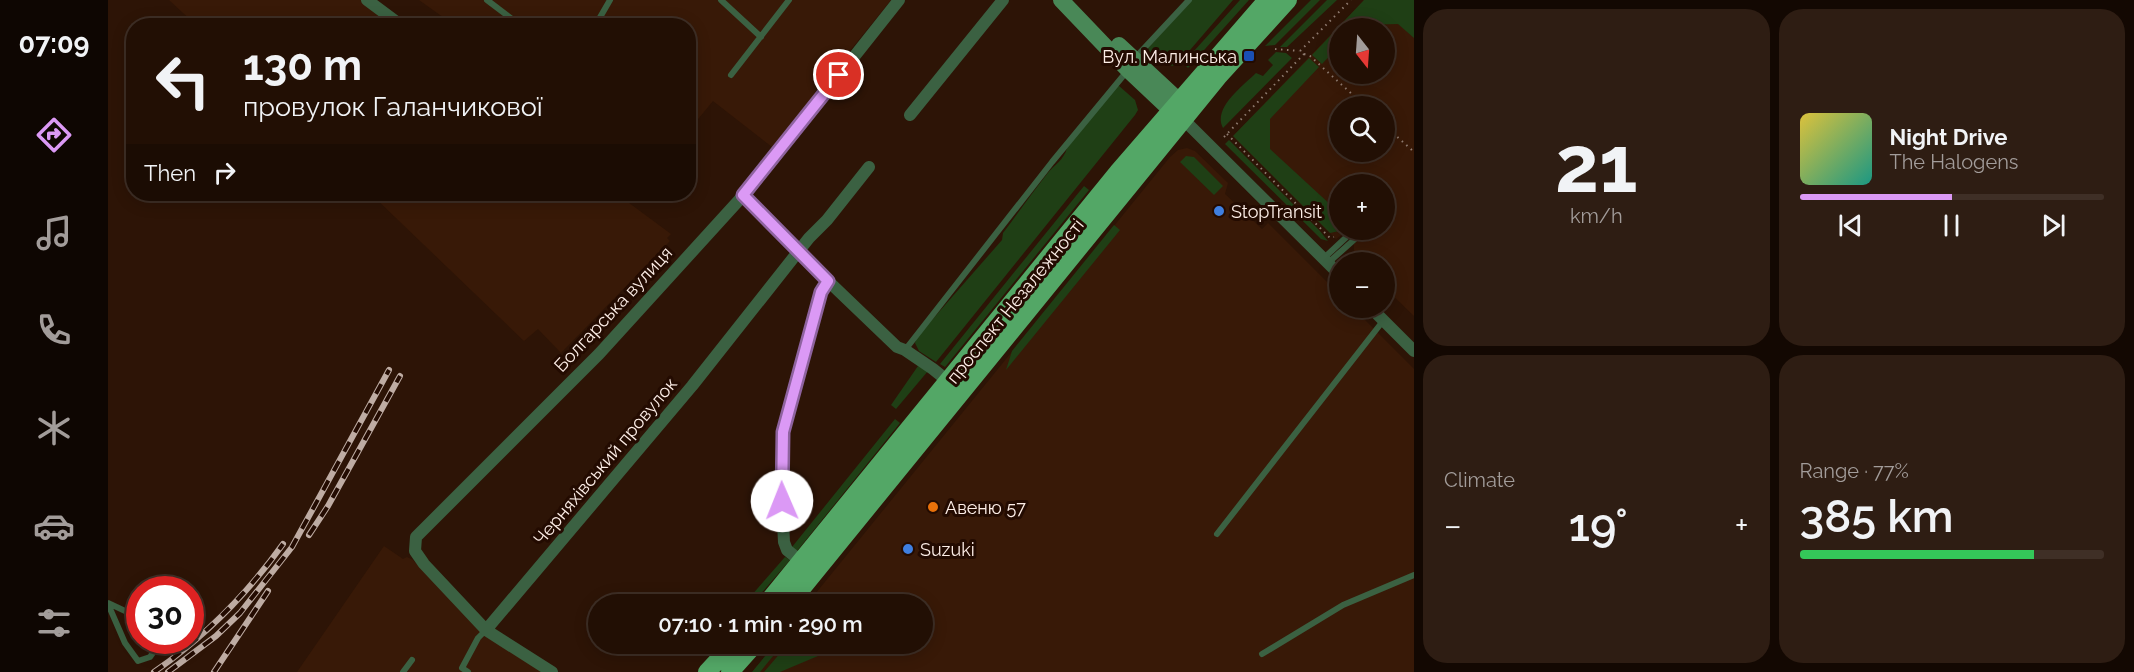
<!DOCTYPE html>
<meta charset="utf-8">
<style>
:root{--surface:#220f04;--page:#2e1d13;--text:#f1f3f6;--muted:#a29c9a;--line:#3f2f26;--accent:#db99f5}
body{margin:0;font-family:Raleway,sans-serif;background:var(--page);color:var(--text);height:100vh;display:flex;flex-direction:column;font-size:22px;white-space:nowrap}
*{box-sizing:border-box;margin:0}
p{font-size:20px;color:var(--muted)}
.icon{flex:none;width:33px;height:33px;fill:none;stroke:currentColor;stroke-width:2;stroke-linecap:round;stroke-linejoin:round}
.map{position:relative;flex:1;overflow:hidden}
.sheet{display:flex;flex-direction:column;gap:9px;padding:9px;background:#130802;width:720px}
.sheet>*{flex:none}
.banner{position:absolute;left:18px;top:18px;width:570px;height:183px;border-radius:24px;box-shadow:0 3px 15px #0003,0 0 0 2px var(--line);background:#220f04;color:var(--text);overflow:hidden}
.needle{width:39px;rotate:163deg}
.fabs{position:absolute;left:1221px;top:18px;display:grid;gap:12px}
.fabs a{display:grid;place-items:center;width:66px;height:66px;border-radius:50%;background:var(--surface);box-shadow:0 3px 15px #0003,0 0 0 2px var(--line);font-size:30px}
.speed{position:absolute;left:18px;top:576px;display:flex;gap:12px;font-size:30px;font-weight:700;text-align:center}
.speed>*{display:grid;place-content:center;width:78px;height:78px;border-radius:50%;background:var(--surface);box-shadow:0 3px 15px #0003,0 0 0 2px var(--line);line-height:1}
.speed .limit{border:9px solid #d22;background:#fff;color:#111}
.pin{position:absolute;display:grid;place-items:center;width:51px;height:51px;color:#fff;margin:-26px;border:3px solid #fff;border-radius:50%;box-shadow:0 2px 6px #0007}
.me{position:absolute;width:66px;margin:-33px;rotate:359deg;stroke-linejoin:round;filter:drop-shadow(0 0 4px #0008)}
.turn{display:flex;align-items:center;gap:21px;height:126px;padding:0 18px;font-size:27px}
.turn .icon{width:78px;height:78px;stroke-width:2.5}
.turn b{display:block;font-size:42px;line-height:51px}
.then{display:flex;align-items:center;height:57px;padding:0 18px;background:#0003;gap:12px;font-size:22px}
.big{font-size:45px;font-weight:600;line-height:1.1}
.sheet .widget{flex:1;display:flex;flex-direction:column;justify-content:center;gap:9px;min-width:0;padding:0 21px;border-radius:24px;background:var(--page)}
.sheet .dial{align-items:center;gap:0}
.dial b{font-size:78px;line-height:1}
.song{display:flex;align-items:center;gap:18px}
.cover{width:72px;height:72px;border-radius:9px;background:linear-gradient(135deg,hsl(50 70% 55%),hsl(170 70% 35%))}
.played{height:6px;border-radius:3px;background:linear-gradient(90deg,var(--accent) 50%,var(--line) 50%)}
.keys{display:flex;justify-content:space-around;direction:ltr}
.heat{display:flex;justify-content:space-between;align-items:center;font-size:33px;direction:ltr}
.charge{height:9px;border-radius:4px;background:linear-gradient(90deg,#34c759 77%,var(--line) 0)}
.sheet .tiles{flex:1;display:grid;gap:9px;grid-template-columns:repeat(2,1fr)}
.trip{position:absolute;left:480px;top:594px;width:345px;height:60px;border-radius:30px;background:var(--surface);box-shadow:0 3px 15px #0003,0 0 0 2px var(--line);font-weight:600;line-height:60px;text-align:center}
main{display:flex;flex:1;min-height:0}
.tabs{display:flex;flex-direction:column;width:108px;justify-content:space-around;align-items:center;background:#0e0602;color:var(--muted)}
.tabs .icon{width:42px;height:42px}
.tabs .current{color:var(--accent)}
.tabs b{font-size:27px;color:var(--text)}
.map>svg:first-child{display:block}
</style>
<main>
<nav class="tabs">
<b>07:09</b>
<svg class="icon current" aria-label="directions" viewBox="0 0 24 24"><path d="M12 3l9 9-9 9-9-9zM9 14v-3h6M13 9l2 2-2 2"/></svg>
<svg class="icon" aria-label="music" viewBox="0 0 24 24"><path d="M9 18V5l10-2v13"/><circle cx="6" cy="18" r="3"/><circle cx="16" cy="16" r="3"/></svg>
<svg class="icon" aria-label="phone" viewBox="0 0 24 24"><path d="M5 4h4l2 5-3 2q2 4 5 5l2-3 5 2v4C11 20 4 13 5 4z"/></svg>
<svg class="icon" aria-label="climate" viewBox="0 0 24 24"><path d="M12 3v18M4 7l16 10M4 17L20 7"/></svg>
<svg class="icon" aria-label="car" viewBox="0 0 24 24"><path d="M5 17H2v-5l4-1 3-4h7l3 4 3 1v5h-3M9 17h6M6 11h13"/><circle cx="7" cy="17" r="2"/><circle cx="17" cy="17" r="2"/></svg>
<svg class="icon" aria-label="filters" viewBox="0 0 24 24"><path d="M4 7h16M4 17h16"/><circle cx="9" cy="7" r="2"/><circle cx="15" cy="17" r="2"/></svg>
</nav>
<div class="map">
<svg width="1306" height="672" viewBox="0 0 1306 672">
<rect width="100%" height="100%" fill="#2d1406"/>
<path fill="#381907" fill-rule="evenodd" d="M61,0H255L284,25H88Z
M311,0H783L664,147L605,101L581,130L580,26L346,25Z
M1256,0H1306V316L1277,288L1276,262H1251L1246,254V244L1261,230H1276L1277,216H1280L1284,210H1277L1276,184H1232V230H1241L1228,239L1125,136ZM1232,28H1276V74H1232ZM1232,106H1276V152H1232Z
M1079,148L1087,151L1120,183L1117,194L1154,229L1160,223L1231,294L1232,308H1245L1306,369V672H644L667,644H814V604H699L1062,157L1070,150Z
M263,194H509L563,234L559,238L562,241L453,353L430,329L416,341Z
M276,546L295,559L299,557L305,560L319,575L437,672H189Z"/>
<path fill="#1f3f15" d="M1084,0H1125L1070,64L1064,66L1044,56L1040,48Z
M1132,0H1141L1080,68L1078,66L1088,53L1086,51Z
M1203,0H1212L1167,45L1157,46Z
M1219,0H1229L1179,47H1172Z
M1256,0H1306V38L1290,24L1252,25L1248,28H1232L1231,46L1214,64L1204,55Z
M1168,52L1178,53L1184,58L1115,128C1104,108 1136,85 1148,73L1155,76L1165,65L1160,60Z
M1201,58L1211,67L1162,119V149L1225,207H1231L1232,230H1236L1222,233L1125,136Z
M1010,85L1027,100L1030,110L1027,115L828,362L811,351L807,343L809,337L894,240L895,233C910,213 924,193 939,174C946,165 956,160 959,148Z
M1121,140L1212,231L1220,241L1213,239L1117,144Z
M1078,156L1086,157L1115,186L1106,195L1072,162Z
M976,186L981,190L837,367L832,364Z
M1006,225L1012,230L898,370L904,351Z
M810,366L820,371L788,409L783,405Z
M787,419L792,423L689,551L684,547Z
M677,557L682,560L644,604H636Z
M667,644H675L652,672H644Z
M680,644H708L710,656L672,672H656Z"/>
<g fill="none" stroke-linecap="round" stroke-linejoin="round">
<path stroke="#917d72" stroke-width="2" stroke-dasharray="1.5 4.5" stroke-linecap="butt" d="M1167,49L1191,51
M1192,51L1243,0
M1196,54L1202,56L1257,106
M1276,125L1306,152
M1119,134L1222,238L1226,237
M1116,137L1196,54L1192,51"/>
<path stroke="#3b6142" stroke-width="6" d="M379,0L413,26
M613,0L653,37
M487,26L502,0
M1026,59L1081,0
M623,75L681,0
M1276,211L1278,210
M1216,258L1246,230
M1220,263L1257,230
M797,350L944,162L1020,70
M1109,534L1275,321
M0,603L32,618
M0,604L17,643L30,661L42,657L54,640
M1154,654L1235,605L1306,575
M295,672L304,660
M360,672L354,668L370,638L378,630"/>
<path stroke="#3b6142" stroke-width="12" d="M259,0L294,26
M802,115L895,0
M1076,120L1232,275
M635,195L683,243L693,255L789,347L797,350L825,369L841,382
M1263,308L1306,351
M694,562L679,550L676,542L673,481L675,432L713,293L720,281
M378,630L584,386L701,238L719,220L761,167
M444,672L378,630L316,564L307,551L308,537L491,354L642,188L791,0"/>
<path stroke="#498857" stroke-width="16" d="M953,0L1020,70L1073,120
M1011,45L1080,109"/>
<path stroke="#53a766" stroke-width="18" d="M658,604L1010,172L1159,0
M681,604L1110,77L1180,0
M599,672L625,644
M622,672L647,644"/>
<g stroke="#beaca3" stroke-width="6">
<path id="rail" d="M201,535L220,506L292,376
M46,672C95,638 140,593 175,544
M60,672L108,636L132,613L184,547L281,370
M106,672L160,591"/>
</g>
<use href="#rail" stroke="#230b01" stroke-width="4" stroke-dasharray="11" stroke-linecap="butt"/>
</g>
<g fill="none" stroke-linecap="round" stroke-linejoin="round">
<g stroke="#8e639f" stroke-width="15">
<path id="route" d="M674,501L675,432L713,292L720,281L635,195L731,75"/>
</g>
<use href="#route" stroke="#db99f5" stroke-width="10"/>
</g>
<rect fill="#1a4fb4" stroke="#230b01" stroke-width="2" x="1135" y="50" width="12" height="12" rx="3"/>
<g fill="#3f7fe0" stroke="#230b01" stroke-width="2">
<circle cx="1111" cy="211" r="6"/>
<circle cx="800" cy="549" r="6"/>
</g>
<circle fill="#e8710a" stroke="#230b01" stroke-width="2" cx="825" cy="507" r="6"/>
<g text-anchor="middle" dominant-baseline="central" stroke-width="6" stroke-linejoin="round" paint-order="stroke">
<g font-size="18" fill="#fdeee7" stroke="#230b01" text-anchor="start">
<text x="1129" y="56" text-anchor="end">Вул. Малинська</text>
<text x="1123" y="211">StopTransit</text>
<text x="837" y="507">Авеню 57</text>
<text x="812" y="549">Suzuki</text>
</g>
<g font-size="18" fill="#fdeee7" stroke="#230b01">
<text transform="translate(907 301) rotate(-51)">проспект Незалежності</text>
<text transform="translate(505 309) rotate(-47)">Болгарська вулиця</text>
<text transform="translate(497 461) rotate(-50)">Черняхівський провулок</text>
</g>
</g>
</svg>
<div class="fabs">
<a><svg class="needle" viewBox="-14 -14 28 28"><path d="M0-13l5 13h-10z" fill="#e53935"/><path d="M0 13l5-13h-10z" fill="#a29c9a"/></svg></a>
<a><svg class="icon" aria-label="search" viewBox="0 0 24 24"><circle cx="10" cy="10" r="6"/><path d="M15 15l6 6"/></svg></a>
<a>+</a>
<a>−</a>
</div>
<div class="speed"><div class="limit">30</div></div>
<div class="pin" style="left:731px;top:75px;background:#d93025"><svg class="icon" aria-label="arrive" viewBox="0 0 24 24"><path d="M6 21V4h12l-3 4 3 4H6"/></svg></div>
<svg class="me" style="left:674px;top:501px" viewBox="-20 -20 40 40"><circle r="19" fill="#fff"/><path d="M0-13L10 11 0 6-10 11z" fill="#db99f5"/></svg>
<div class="trip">07:10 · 1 min · 290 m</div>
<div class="banner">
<div class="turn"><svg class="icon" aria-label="left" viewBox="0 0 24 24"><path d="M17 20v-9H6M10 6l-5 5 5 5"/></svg><div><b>130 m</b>провулок Галанчикової</div></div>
<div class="then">Then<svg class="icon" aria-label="right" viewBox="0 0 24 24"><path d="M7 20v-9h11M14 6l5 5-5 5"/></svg></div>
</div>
</div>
<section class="sheet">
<div class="tiles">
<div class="widget dial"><b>21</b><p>km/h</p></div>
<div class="widget">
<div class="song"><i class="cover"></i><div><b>Night Drive</b><p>The Halogens</p></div></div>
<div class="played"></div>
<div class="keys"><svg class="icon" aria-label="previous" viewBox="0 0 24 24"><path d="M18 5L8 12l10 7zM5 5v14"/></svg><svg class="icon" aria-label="pause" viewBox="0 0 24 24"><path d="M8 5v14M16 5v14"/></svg><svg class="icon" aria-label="next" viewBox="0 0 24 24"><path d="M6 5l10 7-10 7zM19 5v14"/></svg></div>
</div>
<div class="widget"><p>Climate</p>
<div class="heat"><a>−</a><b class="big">19°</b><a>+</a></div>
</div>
<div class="widget"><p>Range · 77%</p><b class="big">385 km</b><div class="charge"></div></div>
</div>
</section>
</main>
